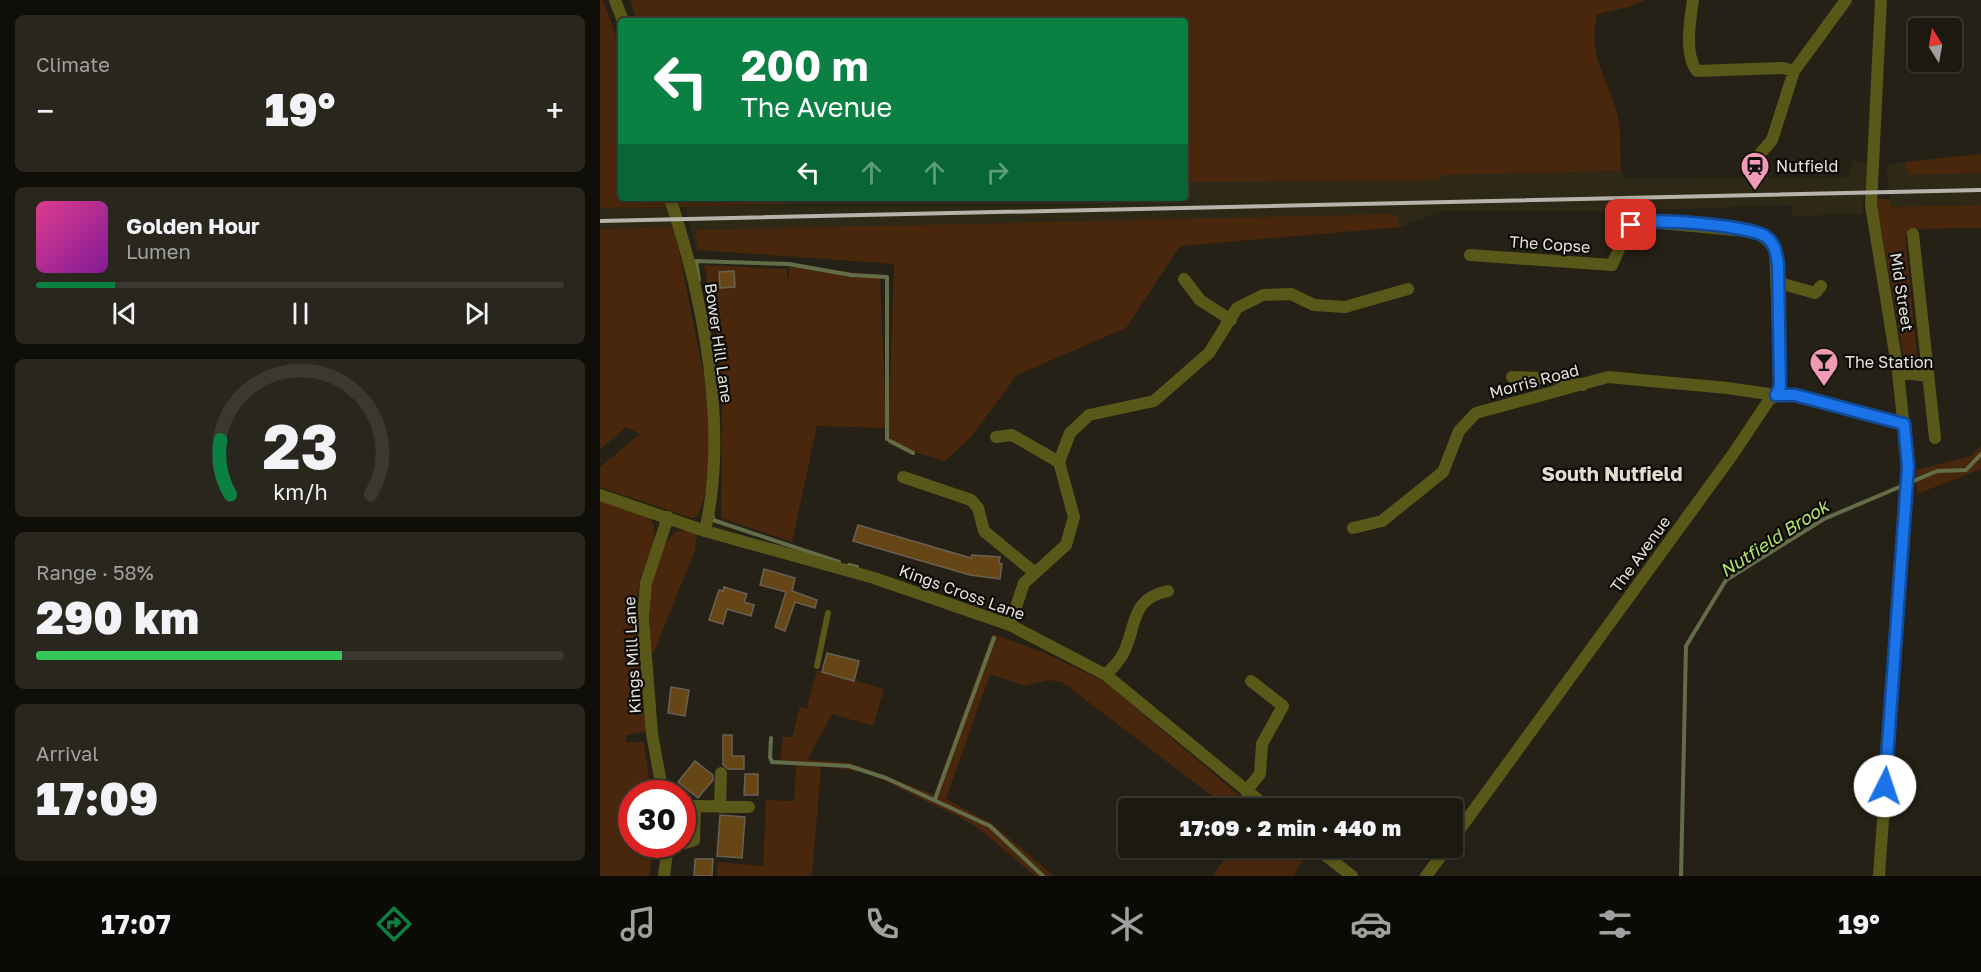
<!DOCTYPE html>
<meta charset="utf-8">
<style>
:root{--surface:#1c1910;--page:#29261e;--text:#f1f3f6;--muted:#a0a09f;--line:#3a3830;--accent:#0b8043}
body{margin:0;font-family:"Golos Text",sans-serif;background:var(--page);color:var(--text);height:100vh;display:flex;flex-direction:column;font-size:22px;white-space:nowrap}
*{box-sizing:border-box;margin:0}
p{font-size:20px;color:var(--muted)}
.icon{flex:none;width:33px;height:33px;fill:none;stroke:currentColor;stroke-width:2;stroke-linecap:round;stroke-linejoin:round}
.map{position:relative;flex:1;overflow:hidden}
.details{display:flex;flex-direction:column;gap:15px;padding:15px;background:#0f0e09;width:600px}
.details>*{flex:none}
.hud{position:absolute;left:18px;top:18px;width:570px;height:183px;border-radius:6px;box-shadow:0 2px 4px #0004,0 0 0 2px var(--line);background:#0b8043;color:#fff;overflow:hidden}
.needle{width:39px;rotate:349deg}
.buttons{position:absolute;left:1308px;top:18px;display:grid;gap:12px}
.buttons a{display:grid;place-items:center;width:54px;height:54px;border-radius:6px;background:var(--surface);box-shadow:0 2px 4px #0004,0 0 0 2px var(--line);font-size:30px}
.speed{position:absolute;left:18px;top:780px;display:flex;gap:12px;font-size:30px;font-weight:700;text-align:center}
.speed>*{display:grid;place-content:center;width:78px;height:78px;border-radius:50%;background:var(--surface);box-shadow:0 2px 4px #0004,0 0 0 2px var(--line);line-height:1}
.speed .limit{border:9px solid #d22;background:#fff;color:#111}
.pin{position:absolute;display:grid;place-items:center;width:51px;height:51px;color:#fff;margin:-26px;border-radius:12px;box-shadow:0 3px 9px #0006}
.me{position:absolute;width:66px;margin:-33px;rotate:4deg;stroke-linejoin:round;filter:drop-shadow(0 0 4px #0008)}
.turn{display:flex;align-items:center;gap:21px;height:126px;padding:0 24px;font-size:27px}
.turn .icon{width:78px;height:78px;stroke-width:2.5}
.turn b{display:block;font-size:42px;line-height:51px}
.lanes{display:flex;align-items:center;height:57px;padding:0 24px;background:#0003;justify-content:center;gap:30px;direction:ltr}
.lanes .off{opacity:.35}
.big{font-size:45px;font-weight:800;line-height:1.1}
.details .tile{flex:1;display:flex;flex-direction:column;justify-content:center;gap:9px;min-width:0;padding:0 21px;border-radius:9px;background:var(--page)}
.details .dial{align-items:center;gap:0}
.dial svg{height:156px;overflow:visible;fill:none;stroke:var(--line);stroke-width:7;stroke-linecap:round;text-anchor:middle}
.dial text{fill:var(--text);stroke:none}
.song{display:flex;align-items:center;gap:18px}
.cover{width:72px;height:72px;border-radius:9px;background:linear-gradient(135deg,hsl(330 70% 55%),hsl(290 70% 35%))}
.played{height:6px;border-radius:3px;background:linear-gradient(90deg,var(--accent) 15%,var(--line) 15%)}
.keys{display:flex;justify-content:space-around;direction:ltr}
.heat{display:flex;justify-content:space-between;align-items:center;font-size:33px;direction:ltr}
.charge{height:9px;border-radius:4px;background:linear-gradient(90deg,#34c759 58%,var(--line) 0)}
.trip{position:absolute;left:518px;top:798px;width:345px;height:60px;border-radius:6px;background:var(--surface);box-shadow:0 2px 4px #0004,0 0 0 2px var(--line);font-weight:800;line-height:60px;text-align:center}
.tabs{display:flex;height:96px;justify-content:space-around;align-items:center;background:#0b0a06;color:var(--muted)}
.tabs .icon{width:42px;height:42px}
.tabs .current{color:var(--accent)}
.tabs b{font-size:27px;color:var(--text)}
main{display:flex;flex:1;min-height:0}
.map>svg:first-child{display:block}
</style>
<main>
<section class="details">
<div class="tile"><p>Climate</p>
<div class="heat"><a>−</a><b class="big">19°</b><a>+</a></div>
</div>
<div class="tile">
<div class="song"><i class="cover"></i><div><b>Golden Hour</b><p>Lumen</p></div></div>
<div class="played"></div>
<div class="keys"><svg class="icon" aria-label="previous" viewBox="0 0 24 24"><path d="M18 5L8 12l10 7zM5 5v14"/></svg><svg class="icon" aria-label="pause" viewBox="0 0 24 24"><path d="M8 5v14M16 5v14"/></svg><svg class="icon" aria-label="next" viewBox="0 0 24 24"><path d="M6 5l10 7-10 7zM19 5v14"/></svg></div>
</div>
<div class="tile dial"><svg viewBox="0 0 100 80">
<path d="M14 69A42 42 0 1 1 86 69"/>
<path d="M14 69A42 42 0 0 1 9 41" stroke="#0b8043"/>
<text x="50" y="56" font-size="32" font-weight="700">23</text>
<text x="50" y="72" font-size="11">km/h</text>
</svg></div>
<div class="tile"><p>Range · 58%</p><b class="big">290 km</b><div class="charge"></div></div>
<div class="tile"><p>Arrival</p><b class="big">17:09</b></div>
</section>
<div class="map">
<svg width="1381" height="876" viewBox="0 0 1381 876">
<rect width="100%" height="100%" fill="#252116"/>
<path fill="#2e2816" d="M1253,160L1268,162L1262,214L1192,216V205L1018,211H842L801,227L178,254L97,250L82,198H585V170L843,175L1021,171L1025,178L1249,177Z
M1305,162L1308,175L1381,173V205L1291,207L1286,165Z
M70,207L74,227L0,229V208Z"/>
<path fill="#49270c" d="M0,0H3L21,49V198H66L70,207L0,208Z
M30,0H1045L1028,7L997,14C986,62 1013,82 1019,124C1021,139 1020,156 1021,171L843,175L839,180L585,182V21H37Z
M1381,154V173L1308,175L1305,162Z
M79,198H187V204L79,207Z
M1276,199H1290L1291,207L1381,205V228L1313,229L1305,236L1318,364H1305Z
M795,214L801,227L580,246L526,328L417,375L370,438L345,461L288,444L294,264L97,250L96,230Z
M74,227C86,281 95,336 107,390C113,414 111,498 96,517L91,518L0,487V467L40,434L26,427L0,450V229Z
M189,264L280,276L286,428L217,426L192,542L121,518L122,404L118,343L104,265L186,269L189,282Z
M1381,446V469L1317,494L1316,470L1371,456Z
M0,501C15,505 41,507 51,520C62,535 44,565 40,581C30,628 42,680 47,727L45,732L26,735V742H44L51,793L32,794V844L54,845L49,876H0Z
M77,531H88L97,534L95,550L54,652L51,651C48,618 47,552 77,531Z
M392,634L443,652L505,682L654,808H628L462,682L449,680L425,686L390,674L346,799L391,823L454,876H435L382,831L367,821L266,772L221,766L212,876H117L118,862L163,866L166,800L194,801L196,765L180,764L183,737H192L200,707L213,710L207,707L217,670L284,689L273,726L232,714L207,760L251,763L334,795Z
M632,848H692L706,854L694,876H613Z"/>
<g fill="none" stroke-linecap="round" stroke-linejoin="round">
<path stroke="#636e49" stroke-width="4" d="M99,280L96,261L189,264L251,275L287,277V439
M290,441L313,453
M113,516V520L239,562
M249,565L257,567
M171,738L170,757L172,762L249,766L286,778L390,826L443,876
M335,799L394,638
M1081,876L1086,646L1126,580L1224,519L1337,471L1366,470L1381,454"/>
</g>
<path fill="#674616" stroke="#696054" stroke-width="1.5" d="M134,271L135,287L120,288L119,272Z
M258,525L371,558L372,555L400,557L399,563L402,564L400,579L370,575L253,541Z
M164,569L195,578L192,591L217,600L215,608L195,602L185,631L175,627L186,592L160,585Z
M124,587L147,594L144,602L154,605L151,616L127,609L123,624L109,620L119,590L123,591Z
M227,653L259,661L254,681L222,672Z
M71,687L89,690L85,716L68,713Z
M123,735H132V756H144V769H128L123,765Z
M95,761L113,775V780L98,798L78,782Z
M145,774H158V795H144Z
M120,815L145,817L142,858L117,856Z
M95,859H113L112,876H94Z"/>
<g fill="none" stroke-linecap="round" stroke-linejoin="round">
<path stroke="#595818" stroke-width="6" d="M217,666L228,613"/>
<path stroke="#595818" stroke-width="12" d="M15,0L23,21
M1093,0C1090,20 1084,55 1097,71L1183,68L1194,71
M1153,162L1172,140L1194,71L1246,0
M70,198C103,298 129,427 105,531
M1313,234L1335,438
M584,279L600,300L631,320
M1176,282L1215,293L1221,286
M1298,372L1328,376
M912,377L967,379L983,385
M396,437L412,435L459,462
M303,477L371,500L378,508L384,531L435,573
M0,495L105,531L274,578L410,625L506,675L668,808
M753,528L782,521L843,472L859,431L876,413L1008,377L1127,388L1176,395L1180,387L1175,247L1157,232L1038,221L1028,229L1012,265L870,255
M410,625L424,583L466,545L474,517L459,462L470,433L489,415L554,401L609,353L637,308L663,295L691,294L714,305L745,307L808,289
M506,675C512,668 521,660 524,652C537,625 530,599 568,591
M646,791L660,774L662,744L683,706L651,681
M63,794L52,734L43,618L46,583L68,517
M82,807L95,806
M120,807L121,773
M852,840L1133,454L1169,400L1176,395H1195L1304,424
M82,844L94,840L95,806L149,807
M716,848L752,876
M64,876L68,844
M826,876L847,848
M1279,876L1308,466L1298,372L1271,205L1281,0"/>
<path stroke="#b7b4ac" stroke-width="4" d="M0,221L1381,190"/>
</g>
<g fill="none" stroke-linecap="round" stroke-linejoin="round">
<g stroke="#114b97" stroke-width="15">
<path id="route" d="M1031,225C1045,216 1150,226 1165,236C1175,243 1176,252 1178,264L1180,387L1176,395H1195L1304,424L1308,466L1285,786"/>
</g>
<use href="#route" stroke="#1a73e8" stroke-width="10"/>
</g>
<defs>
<g id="station-pin" transform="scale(1.5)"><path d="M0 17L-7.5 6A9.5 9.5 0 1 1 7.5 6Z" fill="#f19ab4" stroke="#0d0b07"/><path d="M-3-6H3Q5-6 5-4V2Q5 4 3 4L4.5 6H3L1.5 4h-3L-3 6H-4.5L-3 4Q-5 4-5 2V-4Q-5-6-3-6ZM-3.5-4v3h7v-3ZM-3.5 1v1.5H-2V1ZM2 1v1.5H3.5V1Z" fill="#111"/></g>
<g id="bar-pin" transform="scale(1.5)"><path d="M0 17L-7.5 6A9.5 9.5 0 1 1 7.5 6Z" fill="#f19ab4" stroke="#0d0b07"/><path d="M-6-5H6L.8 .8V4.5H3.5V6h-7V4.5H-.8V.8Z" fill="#111"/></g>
</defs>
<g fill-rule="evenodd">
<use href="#station-pin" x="1155" y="166"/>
<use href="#bar-pin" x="1224" y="362"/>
</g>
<g text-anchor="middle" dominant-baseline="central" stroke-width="4.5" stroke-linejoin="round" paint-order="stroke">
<g font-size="16" fill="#e7e4dd" stroke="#0d0b07" text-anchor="start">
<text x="1176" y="166">Nutfield</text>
<text x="1245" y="362">The Station</text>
</g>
<g font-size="16" fill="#e7e4dd" stroke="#0d0b07">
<text transform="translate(950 244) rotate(4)">The Copse</text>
<text transform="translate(1302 292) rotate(81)">Mid Street</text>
<text transform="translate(119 343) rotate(82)">Bower Hill Lane</text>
<text transform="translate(934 381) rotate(-15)">Morris Road</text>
<text transform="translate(1040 554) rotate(-54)">The Avenue</text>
<text transform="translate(362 592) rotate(20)">Kings Cross Lane</text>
<text transform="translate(32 655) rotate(-93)">Kings Mill Lane</text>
</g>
<g font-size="18" font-style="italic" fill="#b4e36b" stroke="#0d0b07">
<text transform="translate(1174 538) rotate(-33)">Nutfield Brook</text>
</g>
<g font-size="20" font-weight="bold" fill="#e3ddce" stroke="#0d0b07">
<text x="1012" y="473">South Nutfield</text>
</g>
</g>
</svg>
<div class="buttons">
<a><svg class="needle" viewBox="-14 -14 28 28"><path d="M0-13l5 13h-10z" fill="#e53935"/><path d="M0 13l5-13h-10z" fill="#a0a09f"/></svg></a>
</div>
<div class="speed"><div class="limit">30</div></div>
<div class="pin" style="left:1031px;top:225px;background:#d93025"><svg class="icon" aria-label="arrive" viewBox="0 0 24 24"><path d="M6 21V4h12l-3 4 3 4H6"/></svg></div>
<svg class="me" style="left:1285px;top:786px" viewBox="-20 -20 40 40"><circle r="19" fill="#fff"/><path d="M0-13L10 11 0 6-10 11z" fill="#1a73e8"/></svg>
<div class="trip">17:09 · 2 min · 440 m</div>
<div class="hud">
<div class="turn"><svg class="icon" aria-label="left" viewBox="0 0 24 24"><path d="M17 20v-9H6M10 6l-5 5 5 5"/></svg><div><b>200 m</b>The Avenue</div></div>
<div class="lanes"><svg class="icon" aria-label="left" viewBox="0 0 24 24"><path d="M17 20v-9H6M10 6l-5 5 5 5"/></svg><svg class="icon off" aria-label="ahead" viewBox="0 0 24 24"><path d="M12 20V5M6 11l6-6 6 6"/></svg><svg class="icon off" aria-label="ahead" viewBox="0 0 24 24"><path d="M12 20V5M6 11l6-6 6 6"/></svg><svg class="icon off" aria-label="right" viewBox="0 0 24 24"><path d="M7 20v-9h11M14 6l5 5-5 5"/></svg></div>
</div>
</div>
</main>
<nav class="tabs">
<b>17:07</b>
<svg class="icon current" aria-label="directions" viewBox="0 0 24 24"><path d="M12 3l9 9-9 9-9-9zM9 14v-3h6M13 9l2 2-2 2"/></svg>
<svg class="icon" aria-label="music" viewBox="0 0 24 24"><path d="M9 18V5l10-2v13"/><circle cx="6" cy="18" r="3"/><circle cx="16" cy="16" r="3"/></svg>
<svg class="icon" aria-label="phone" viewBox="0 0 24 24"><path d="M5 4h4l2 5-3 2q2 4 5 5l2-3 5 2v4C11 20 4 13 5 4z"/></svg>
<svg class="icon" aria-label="climate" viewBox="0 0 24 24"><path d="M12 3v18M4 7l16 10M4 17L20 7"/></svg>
<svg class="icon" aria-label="car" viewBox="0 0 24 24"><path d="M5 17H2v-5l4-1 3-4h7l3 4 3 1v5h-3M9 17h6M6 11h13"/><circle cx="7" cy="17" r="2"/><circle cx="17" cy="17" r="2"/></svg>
<svg class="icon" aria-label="filters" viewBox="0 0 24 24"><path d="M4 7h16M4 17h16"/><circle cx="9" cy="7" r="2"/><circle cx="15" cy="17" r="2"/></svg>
<b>19°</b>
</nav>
